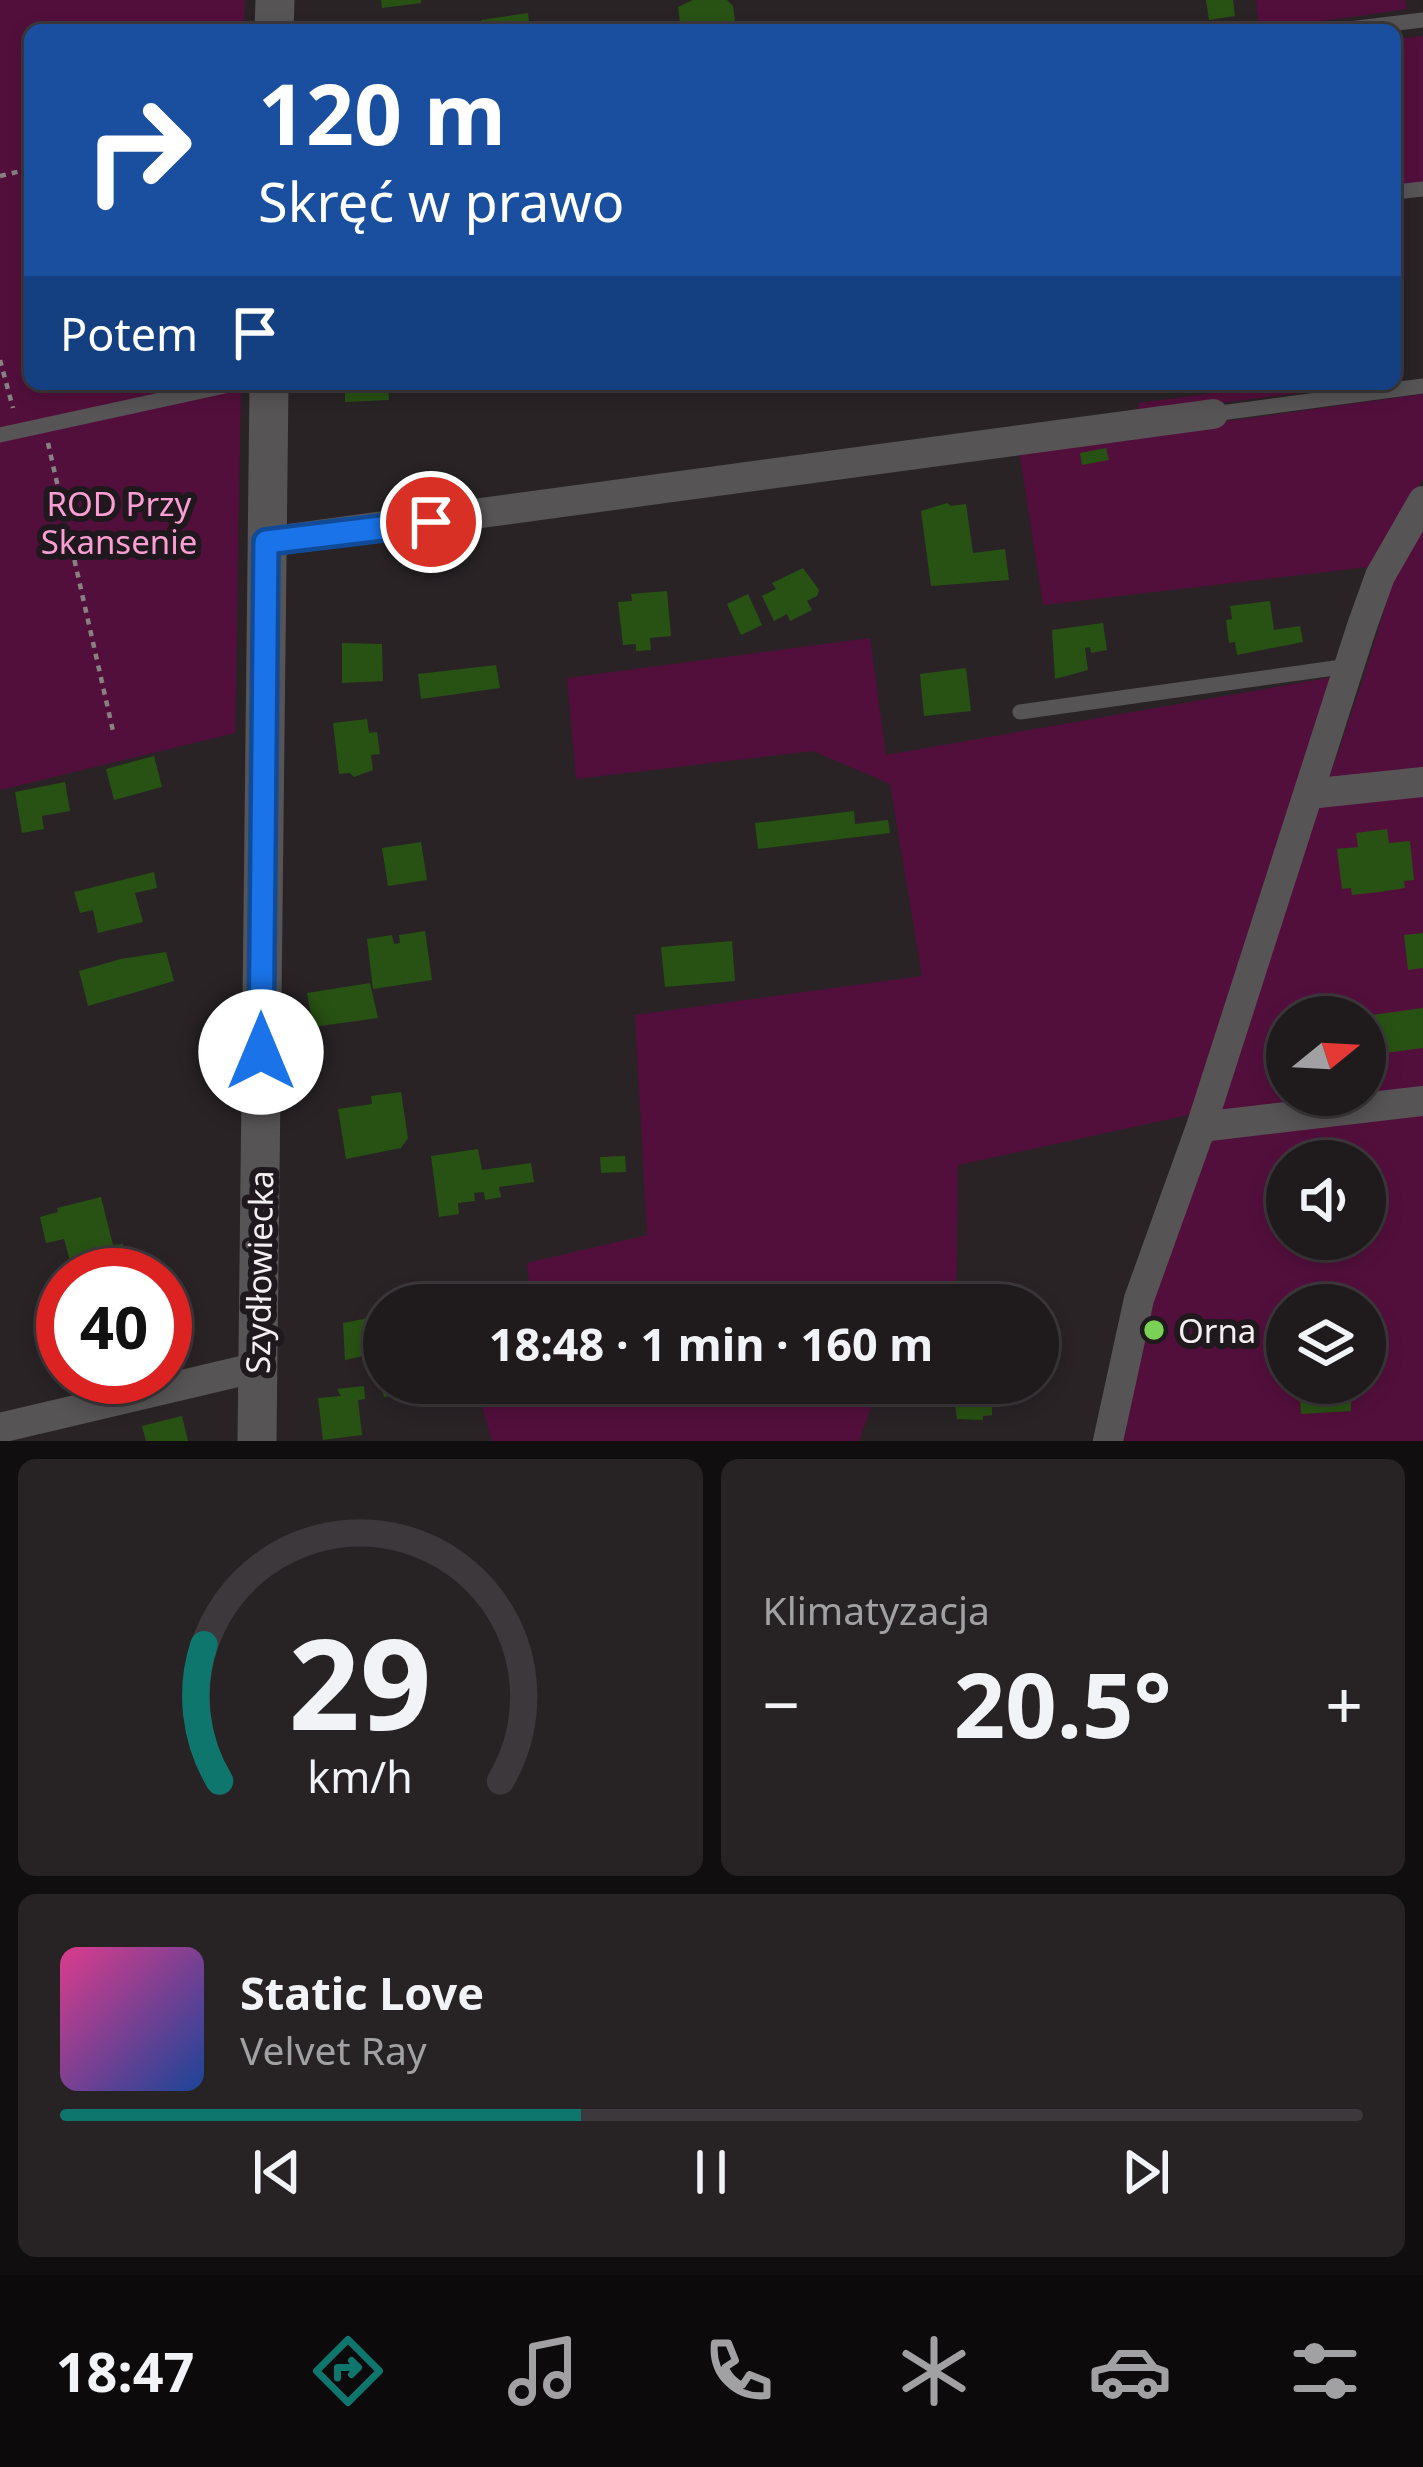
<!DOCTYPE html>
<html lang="pl">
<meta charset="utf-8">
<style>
:root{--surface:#1f1a1c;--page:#272325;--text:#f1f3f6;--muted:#a1a1a3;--line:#3c383b;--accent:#0f766e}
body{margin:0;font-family:"Noto Sans",sans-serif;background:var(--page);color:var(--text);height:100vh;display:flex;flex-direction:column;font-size:45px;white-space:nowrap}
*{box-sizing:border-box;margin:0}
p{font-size:39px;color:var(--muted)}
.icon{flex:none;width:66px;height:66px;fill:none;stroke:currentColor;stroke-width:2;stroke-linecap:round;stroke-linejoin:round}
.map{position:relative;height:1441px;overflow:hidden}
.drawer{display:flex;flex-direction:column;gap:18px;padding:18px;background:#110e0f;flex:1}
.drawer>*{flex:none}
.guide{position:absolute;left:24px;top:24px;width:1377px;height:366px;border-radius:18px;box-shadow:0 6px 18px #0003,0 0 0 3px var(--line);background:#1a4fa0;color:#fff;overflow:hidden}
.needle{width:78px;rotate:72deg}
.controls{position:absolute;left:1266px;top:996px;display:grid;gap:24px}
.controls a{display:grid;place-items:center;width:120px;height:120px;border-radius:50%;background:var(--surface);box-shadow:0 6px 18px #0003,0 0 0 3px var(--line);font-size:60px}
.speed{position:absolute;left:36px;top:1248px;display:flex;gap:24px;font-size:60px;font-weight:700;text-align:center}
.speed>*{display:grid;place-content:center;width:156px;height:156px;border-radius:50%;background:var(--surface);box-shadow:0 6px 18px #0003,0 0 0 3px var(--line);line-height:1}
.speed .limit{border:18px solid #d22;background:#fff;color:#111}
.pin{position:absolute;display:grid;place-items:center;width:102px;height:102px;color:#fff;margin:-51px;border:6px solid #fff;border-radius:50%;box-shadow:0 3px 12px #0007}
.me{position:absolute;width:132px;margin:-66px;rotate:0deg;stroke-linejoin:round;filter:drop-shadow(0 0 9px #0008)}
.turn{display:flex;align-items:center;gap:42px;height:252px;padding:0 36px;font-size:54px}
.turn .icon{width:156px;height:156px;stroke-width:2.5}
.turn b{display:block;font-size:84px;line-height:102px}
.then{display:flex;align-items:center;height:114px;padding:0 36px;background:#0003;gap:24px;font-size:45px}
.big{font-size:90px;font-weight:700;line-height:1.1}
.drawer .widget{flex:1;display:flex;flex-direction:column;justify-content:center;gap:18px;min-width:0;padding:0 42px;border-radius:18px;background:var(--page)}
.drawer .dial{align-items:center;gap:0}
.dial svg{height:312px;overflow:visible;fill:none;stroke:var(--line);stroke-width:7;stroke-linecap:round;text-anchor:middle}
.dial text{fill:var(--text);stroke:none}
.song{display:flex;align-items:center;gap:36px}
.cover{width:144px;height:144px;border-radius:18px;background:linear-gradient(135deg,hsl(330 70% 55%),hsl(220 70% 35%))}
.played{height:12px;border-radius:6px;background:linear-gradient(90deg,var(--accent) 40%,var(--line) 40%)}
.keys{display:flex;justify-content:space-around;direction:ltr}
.heat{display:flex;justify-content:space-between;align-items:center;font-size:66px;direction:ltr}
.drawer .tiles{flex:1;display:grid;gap:18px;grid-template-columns:1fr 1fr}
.widget:last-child{grid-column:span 2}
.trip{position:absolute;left:363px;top:1284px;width:696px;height:120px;border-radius:60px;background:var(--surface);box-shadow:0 6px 18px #0003,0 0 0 3px var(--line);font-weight:700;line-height:120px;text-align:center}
.tabs{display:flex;height:192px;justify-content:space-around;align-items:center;background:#0c0a0b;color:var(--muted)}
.tabs .icon{width:84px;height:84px}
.tabs .selected{color:var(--accent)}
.tabs b{font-size:54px;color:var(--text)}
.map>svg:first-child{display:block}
</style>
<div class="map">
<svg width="1423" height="1441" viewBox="0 0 1423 1441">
<rect width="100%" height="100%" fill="#292326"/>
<path fill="#530f3c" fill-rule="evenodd" d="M0,0H245L244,30H30V384H241L235,733L0,790Z
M1256,0H1405L1407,9L1259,30Z
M1423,36V184L1395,187V39Z
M1280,384H1373L1139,413L1138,403Z
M1423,394V479L1396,520L1377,566L1043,605L1019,450Z
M1423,521V1441H1124L1148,1309L1363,679L1398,566ZM1287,1017H1365V1095H1287ZM1287,1161H1365V1239H1287ZM1287,1305H1365V1383H1287Z
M870,638L886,755L1339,676L1193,1114L958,1165L956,1305H531L527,1263L647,1235L635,1015L922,976L890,784L813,751L576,779L567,678Z
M475,1383H880L859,1441H492Z"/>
<path fill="#285213" d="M381,0H421V3L382,8Z
M693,0H727L733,6L735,21L730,24L731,30H681L678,7Z
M1206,0H1233L1235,16L1209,20Z
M528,13L530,30H482L481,20Z
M345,384H388L389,400L345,402Z
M1106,448L1109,460L1082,465L1080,453Z
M947,503L951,506L966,504L973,553L1005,549L1009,580L931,586L921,511Z
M803,568L819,590L817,596L807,601L812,610L790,621L787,614L774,621L762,596L776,589L772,583Z
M667,591L671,636L650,638L651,650L636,651V644L623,645L618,602L632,601L631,594Z
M748,594L762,625L741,635L727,604Z
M1270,601L1274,630L1300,626L1303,642L1237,655L1235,642L1229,643L1226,620L1232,619L1230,606Z
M1103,623L1107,650L1091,653L1090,647L1085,648L1088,670L1055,679L1052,630Z
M342,643L382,644L383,681L342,683Z
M496,665L500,688L421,699L418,674Z
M966,668L971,711L924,716L920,674Z
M367,719L369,733L377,732L380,754L371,755L373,770L354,777L350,773L339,774L333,723Z
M154,756L162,787L114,800L106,769Z
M65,782L70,811L42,816L44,829L22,833L15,792Z
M854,811L855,824L888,820L890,833L758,849L755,823Z
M1387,829L1389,843L1410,841L1414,880L1404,881L1405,888L1380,892L1352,895L1351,888L1342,889L1337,849L1358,847L1356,833Z
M421,842L427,880L388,886L382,848Z
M154,872L157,888L135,893L143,922L98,933L93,910L80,913L74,892Z
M425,931L432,980L373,989L367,939L392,935L394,944L400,943L399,935Z
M1423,933V968L1408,970L1404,935Z
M732,941L735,981L665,987L661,947Z
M166,952L174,981L88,1006L79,971L121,959Z
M370,983L378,1018L313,1027L307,993Z
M1423,1008V1048L1377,1054L1372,1015Z
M401,1092L408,1138L401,1148L346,1159L338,1109L372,1104L371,1096Z
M478,1149L482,1170L531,1163L534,1182L499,1187L501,1197L485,1200L484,1192L474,1193L475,1201L458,1203L459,1214L439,1217L431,1156Z
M625,1156L626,1172L601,1173L600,1157Z
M101,1197L113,1245L123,1244L126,1275H74L64,1239L46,1243L40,1217L58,1212L57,1208Z
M384,1315V1351L345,1360L343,1323Z
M1150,1318L1163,1320L1158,1342L1146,1340Z
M384,1378V1383H441L443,1389L384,1397L379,1379Z
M947,1383H992V1415L983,1416V1420L957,1419L955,1405L950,1406Z
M1299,1383H1350L1351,1411L1301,1414Z
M364,1386L365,1399L358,1400L362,1435L323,1440L318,1398L341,1396L337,1389Z
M182,1416L188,1441H146L142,1426Z"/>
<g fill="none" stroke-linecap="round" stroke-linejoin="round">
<path stroke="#878184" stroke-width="4.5" stroke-dasharray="6 6" stroke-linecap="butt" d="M0,176L30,169
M0,360L13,408
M48,443L113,731"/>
<path stroke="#575456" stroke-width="15" d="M1341,30L1423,20
M1395,192L1423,189
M1213,414L1423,386
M0,435L234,384
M1020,712L1349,666"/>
<path stroke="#575456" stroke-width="30" d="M266,542L1213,414
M1309,794L1423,782
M1201,1127L1423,1101
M0,1428L258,1367
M1108,1441L1139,1299L1201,1127L1362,626L1380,576L1423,501"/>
<path stroke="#575456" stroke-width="39" d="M274,30L275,0
M257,1441L269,384"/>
</g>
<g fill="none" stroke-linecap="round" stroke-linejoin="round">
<g stroke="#114b97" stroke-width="30">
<path id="route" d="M261,1052L266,542L431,522"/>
</g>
<use href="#route" stroke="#1a73e8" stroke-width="21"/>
</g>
<circle fill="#7bd155" stroke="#1f191d" stroke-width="4.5" cx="1154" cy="1330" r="12"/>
<g text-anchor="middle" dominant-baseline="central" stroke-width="12" stroke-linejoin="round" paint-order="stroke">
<g font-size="33" fill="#fa9ed3" stroke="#1f191d">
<text x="119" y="503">ROD Przy<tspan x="119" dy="38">Skansenie</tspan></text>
</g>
<g font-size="33" fill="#f3eef0" stroke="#1f191d">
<text transform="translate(259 1272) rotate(-89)">Szydłowiecka</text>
</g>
<g font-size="33" fill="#f3eef0" stroke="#1f191d" text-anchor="start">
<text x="1178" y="1330">Orna</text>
</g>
</g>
</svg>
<div class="controls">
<a><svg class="needle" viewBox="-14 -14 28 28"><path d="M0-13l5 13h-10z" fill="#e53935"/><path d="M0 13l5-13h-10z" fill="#a1a1a3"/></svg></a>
<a><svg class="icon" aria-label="sound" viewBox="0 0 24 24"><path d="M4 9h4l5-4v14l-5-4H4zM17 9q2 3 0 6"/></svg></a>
<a><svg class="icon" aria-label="layers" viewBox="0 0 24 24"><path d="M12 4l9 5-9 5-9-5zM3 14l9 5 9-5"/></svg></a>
</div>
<div class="speed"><div class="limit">40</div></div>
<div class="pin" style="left:431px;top:522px;background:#d93025"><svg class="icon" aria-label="arrive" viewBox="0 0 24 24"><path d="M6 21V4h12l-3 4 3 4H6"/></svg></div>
<svg class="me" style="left:261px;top:1052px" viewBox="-20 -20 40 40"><circle r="19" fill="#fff"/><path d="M0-13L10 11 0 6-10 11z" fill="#1a73e8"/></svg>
<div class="trip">18:48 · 1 min · 160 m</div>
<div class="guide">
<div class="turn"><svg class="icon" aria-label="right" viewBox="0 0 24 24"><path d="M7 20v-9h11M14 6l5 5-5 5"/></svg><div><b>120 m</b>Skręć w prawo</div></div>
<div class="then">Potem<svg class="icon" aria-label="arrive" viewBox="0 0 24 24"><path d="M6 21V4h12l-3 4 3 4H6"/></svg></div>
</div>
</div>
<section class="drawer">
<div class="tiles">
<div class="widget dial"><svg viewBox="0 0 100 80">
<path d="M14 69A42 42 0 1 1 86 69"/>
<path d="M14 69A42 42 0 0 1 10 34" stroke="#0f766e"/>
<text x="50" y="56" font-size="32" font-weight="700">29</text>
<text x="50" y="72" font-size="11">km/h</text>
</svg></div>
<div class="widget"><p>Klimatyzacja</p>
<div class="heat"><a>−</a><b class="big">20.5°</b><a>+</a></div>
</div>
<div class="widget">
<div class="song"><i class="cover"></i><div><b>Static Love</b><p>Velvet Ray</p></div></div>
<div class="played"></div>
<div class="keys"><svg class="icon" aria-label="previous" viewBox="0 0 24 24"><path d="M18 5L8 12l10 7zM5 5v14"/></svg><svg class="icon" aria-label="pause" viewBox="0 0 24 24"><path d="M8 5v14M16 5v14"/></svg><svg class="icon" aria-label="next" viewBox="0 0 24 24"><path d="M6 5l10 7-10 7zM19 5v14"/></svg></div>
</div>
</div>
</section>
<nav class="tabs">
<b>18:47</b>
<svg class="icon selected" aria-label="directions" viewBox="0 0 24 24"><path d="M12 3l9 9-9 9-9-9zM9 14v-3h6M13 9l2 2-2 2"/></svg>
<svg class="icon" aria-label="music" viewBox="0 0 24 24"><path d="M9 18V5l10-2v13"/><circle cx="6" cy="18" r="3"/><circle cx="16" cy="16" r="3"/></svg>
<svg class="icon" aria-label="phone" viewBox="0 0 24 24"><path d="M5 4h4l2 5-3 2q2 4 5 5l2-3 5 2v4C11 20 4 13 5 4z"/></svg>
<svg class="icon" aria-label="climate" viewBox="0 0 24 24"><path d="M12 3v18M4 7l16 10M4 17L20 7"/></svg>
<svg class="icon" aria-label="car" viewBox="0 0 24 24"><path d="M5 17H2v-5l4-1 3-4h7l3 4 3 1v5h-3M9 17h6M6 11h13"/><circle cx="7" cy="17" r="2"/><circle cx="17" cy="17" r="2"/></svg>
<svg class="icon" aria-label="filters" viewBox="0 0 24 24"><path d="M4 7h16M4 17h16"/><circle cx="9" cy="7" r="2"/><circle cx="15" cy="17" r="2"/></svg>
</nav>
